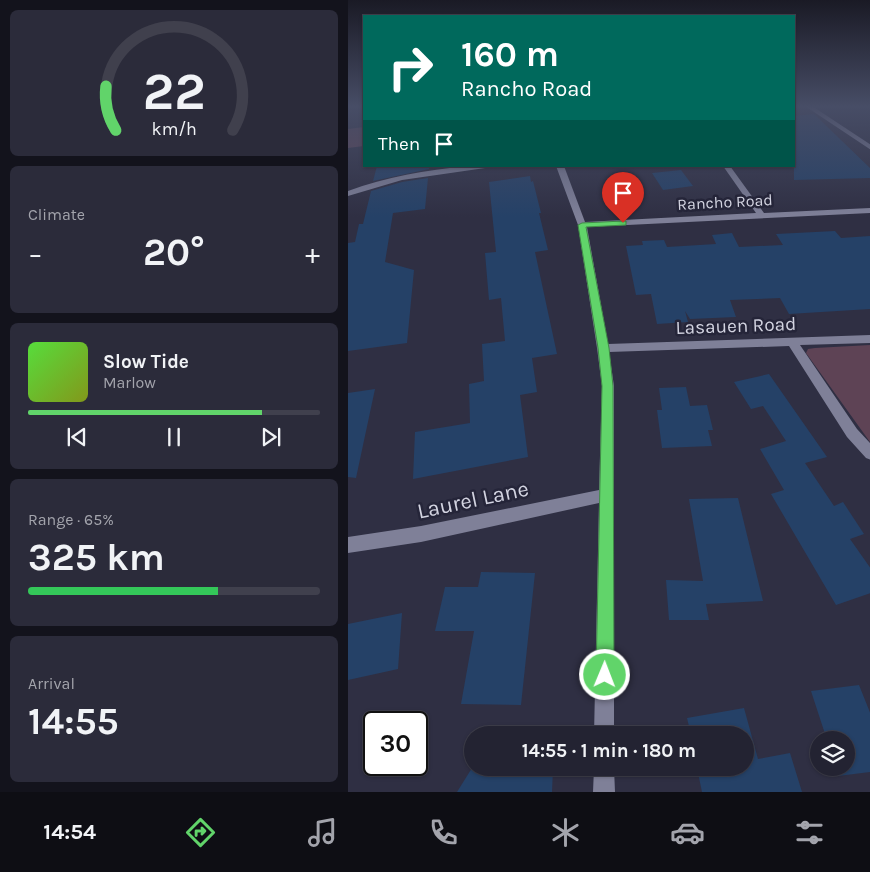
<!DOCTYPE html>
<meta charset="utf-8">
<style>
:root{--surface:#232332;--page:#2b2b3a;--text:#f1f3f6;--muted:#a3a4ac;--line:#40404d;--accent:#61d46a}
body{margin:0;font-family:Karla,sans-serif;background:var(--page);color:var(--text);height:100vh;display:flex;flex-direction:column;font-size:19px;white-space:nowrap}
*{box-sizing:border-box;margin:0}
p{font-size:16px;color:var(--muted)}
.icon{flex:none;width:28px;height:28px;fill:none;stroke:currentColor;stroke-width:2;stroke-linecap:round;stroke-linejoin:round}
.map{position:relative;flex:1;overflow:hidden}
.details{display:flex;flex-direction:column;gap:10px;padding:10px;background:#13131c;width:348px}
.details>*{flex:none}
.hud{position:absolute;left:15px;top:15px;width:432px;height:152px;border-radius:0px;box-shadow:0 1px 4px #0004,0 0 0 1px var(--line);background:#00695c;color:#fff;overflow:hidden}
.fabs{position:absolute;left:462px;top:731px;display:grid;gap:10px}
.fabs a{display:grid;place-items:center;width:45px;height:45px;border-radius:50%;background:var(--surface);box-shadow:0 1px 4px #0004,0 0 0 1px var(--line);font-size:25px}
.speed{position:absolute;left:15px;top:711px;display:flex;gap:10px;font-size:25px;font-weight:700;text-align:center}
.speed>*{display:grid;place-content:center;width:65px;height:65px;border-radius:50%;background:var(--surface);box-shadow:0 1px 4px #0004,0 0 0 1px var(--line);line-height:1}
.speed .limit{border:2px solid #111;border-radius:8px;background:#fff;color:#111}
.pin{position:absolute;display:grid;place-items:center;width:42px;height:42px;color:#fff;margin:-51px -21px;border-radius:50% 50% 50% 0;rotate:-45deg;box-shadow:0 0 5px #0007}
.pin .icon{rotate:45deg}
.me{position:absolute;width:55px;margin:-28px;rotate:1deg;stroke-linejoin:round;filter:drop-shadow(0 0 4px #0008)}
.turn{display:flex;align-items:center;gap:18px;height:105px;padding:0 15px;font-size:22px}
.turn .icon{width:65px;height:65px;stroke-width:2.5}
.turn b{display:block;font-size:35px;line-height:42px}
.then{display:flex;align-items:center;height:48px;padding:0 15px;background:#0003;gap:10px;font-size:19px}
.big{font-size:38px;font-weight:700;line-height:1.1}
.details .tile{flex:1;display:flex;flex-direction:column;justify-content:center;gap:8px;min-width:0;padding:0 18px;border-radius:8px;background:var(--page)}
.details .dial{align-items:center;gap:0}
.dial svg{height:130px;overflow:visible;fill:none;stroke:var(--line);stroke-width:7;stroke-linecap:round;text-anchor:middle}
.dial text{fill:var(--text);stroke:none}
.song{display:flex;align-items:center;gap:15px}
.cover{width:60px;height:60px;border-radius:8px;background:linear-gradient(135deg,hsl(110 70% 55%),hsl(70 70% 35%))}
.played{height:5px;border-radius:2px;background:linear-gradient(90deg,var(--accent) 80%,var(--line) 80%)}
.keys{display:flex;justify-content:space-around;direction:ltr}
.heat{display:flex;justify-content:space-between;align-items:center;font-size:28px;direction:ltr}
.charge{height:8px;border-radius:4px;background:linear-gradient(90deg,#34c759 65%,var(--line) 0)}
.trip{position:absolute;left:116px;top:726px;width:290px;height:50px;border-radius:25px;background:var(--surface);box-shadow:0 1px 4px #0004,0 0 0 1px var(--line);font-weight:700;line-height:50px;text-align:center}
.tab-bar{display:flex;height:80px;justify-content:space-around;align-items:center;background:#0e0e14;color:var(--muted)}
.tab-bar .icon{width:35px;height:35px}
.tab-bar .selected{color:var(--accent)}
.tab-bar b{font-size:22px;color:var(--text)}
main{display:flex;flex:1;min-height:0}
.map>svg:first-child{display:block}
</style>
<main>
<section class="details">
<div class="tile dial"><svg viewBox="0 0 100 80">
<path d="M14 69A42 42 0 1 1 86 69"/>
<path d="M14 69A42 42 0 0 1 8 42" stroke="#61d46a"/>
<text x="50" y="56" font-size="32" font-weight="700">22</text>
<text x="50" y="72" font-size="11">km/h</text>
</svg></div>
<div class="tile"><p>Climate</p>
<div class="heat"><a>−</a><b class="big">20°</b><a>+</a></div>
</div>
<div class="tile">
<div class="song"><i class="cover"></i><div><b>Slow Tide</b><p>Marlow</p></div></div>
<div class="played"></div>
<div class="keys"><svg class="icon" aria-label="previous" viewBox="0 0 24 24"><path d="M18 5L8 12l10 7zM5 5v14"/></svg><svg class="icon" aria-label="pause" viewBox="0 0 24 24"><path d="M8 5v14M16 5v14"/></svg><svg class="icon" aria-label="next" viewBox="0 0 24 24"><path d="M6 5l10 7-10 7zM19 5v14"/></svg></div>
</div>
<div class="tile"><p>Range · 65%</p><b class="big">325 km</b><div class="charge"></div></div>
<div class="tile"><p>Arrival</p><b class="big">14:55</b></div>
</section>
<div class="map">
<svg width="523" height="792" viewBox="0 0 523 792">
<rect width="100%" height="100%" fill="#2f2f43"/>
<path fill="#5e4355" d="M16,127V146L0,148V129Z
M522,345V442L458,353L460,349L467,348Z"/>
<path fill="#254167" d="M466,114L523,169V178L446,180V116Z
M29,166H81V169L25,181Z
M333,170L345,186L315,190L304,173Z
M182,176L183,182L185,181L193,213H191L200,250L187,252L209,354L184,358L189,392L172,395L180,457L65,479L67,432L122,423L121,384L136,381L134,344L157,341L153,298L141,300L137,253L148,252L141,182Z
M80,178L77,209L45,213L37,262L66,270L59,343L0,351V243L7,242L11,224H15L23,191L54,182Z
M487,231L493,238L523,236V309L441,314L432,298L382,300L388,317L342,319L337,311L340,322L309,324L303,294L288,295L278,246L295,245L294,241L316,240L319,247L368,244L364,235L384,233L391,247L435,245L428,234Z
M421,374L479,457L457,463L486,506L495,502L516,534L502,539L523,569V593L488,605L423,494L436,490L412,449L438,441L415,406L403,409L386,382Z
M338,387L342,406L359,405L365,430H360L364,446L314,448L309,410H314L311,388Z
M27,389L8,478L0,477V393Z
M390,498L415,601L358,604L361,620H321L318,580L355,581L341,499Z
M133,572L187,573L173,705L113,704L126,631H87L97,587H130Z
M54,613L50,669L0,680V624Z
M511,685L523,715V772L490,776L488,768H499V740H479L463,691Z
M396,708L410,759L442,753L454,792H354L349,768H398V735H343L339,718Z
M124,768H205L204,792H109Z"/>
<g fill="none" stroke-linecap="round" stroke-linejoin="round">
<path fill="#7f8098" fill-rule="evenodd" d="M457,106H464L523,145V150Z
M119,166H151L54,180L0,196V191C38,177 78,170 119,166Z
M208,166H216L237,222L408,213L375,166H382L416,213L523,208V213L239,227L260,344L523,335V343L452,345L509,429L523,444V460L518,458L499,437L441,346L261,352L266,386V735H246L251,503L73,542L0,553V537L73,526L251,490L254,386L249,348L230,225Z
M246,768H266L267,792H245Z"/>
</g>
<linearGradient id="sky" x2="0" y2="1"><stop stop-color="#1a1a25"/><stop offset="0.49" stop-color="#474d66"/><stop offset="1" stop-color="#474d66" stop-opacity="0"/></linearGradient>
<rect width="523" height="217" fill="url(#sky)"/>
<path fill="#61d46a" stroke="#3f8a45" d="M275,221H278V225L238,227L261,348L265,386L266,675L263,681L257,684L251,681L248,675L254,386L250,348L230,225L234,223Z"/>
<g text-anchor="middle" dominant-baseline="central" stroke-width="5" stroke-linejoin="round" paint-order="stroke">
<g font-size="16" fill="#d3d4e1" stroke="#252539">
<text transform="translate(377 202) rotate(-3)">Rancho Road</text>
</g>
<g font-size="19" fill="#d3d4e1" stroke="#252539">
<text transform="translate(388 326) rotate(-2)">Lasauen Road</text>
</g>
<g font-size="22" fill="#d3d4e1" stroke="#252539">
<text transform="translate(125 500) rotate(-12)">Laurel Lane</text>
</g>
</g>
</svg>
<div class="fabs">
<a><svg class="icon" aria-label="layers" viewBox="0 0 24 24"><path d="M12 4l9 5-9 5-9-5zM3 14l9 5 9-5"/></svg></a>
</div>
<div class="speed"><div class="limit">30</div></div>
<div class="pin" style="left:275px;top:223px;background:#d93025"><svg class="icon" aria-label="arrive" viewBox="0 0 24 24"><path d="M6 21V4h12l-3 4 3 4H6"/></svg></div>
<svg class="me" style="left:257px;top:675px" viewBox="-20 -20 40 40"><circle r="17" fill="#61d46a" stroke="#fff" stroke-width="3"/><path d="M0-11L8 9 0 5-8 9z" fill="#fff"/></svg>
<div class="trip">14:55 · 1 min · 180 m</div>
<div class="hud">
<div class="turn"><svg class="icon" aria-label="right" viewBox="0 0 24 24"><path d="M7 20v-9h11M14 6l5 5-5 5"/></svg><div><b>160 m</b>Rancho Road</div></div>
<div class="then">Then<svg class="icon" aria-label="arrive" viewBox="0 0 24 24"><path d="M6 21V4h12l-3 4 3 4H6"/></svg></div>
</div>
</div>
</main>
<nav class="tab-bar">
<b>14:54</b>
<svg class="icon selected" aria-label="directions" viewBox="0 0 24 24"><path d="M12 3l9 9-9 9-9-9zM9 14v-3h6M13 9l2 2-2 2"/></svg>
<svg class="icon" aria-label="music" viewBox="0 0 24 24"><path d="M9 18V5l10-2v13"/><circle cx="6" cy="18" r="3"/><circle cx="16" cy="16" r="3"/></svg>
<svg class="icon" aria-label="phone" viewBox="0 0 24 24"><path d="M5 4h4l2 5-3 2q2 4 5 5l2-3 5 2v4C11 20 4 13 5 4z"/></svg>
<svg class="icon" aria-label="climate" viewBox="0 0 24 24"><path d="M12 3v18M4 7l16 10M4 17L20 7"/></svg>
<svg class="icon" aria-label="car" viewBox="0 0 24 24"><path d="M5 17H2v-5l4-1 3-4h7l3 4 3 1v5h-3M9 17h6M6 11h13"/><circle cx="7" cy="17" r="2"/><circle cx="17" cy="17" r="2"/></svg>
<svg class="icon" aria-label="filters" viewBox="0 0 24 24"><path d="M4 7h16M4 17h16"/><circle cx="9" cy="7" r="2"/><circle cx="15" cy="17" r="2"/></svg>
</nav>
